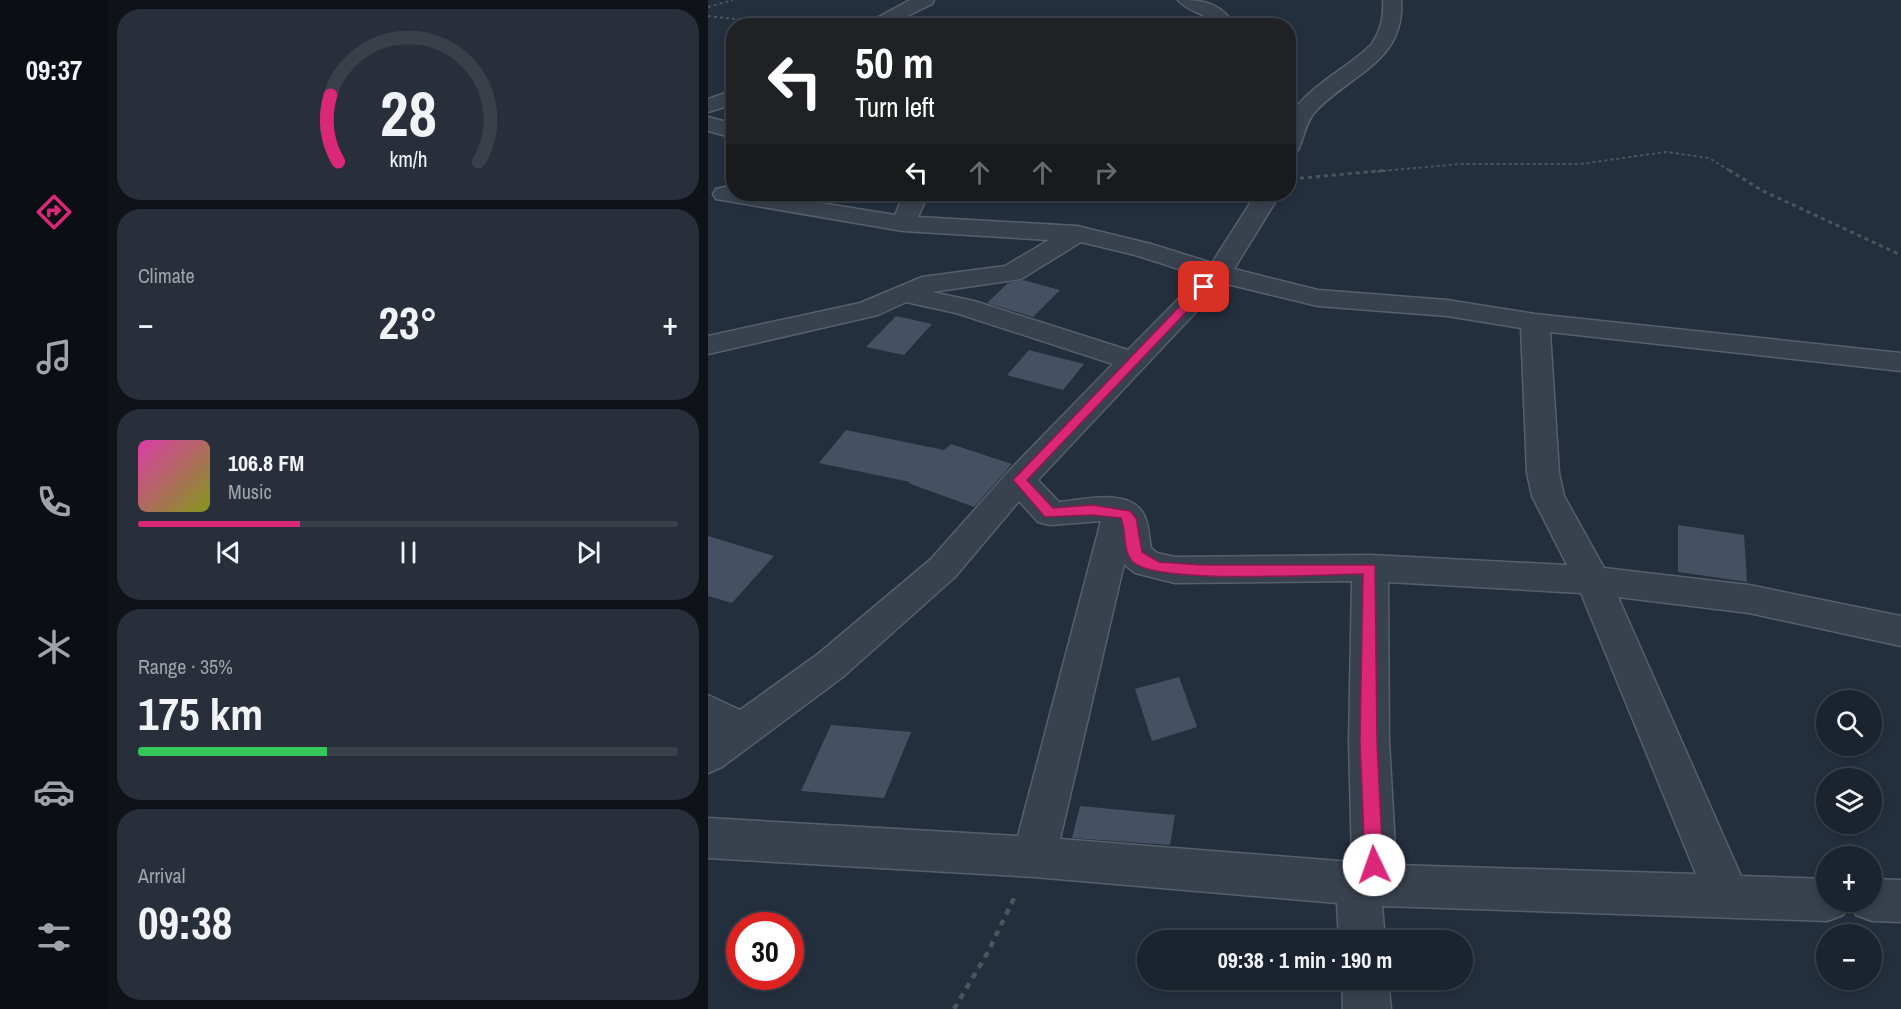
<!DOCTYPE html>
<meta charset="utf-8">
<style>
:root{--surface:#1b232e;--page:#282f3a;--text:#f1f3f6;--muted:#a0a4aa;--line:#39404a;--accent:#db2777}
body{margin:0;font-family:"Archivo Narrow",sans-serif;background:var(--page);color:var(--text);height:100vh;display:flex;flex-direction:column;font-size:22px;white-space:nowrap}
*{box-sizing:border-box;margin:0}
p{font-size:20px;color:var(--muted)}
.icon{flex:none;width:33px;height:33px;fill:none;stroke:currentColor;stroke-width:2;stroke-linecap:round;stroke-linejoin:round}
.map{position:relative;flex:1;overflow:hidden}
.side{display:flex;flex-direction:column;gap:9px;padding:9px;background:#0f1319;width:600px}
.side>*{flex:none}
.banner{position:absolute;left:18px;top:18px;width:570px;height:183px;border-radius:24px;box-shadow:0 3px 9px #0003,0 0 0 2px var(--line);background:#202124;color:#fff;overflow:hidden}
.controls{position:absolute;left:1108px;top:690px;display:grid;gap:12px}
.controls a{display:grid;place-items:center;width:66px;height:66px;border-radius:50%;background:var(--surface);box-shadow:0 3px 9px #0003,0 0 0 2px var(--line);font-size:30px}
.speed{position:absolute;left:18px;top:912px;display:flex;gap:12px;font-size:30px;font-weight:700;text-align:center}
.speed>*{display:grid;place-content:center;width:78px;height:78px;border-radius:50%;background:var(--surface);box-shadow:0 3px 9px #0003,0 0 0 2px var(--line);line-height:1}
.speed .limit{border:9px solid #d22;background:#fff;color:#111}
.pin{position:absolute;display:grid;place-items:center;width:51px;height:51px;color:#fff;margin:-26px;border-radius:12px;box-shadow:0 3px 9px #0006}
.me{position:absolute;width:66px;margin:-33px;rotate:357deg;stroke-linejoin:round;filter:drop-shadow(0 0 4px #0008)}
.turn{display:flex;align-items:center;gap:21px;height:126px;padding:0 30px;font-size:27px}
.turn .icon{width:78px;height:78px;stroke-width:2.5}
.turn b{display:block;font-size:42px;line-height:51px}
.lanes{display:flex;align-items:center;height:57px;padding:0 30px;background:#0003;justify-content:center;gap:30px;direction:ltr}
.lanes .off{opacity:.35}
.big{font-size:45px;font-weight:800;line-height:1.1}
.side .widget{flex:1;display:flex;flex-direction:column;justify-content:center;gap:9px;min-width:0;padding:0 21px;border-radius:24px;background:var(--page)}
.side .dial{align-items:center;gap:0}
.dial svg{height:156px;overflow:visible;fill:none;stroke:var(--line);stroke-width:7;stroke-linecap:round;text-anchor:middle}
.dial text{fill:var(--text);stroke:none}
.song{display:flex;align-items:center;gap:18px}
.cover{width:72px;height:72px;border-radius:9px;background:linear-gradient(135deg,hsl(320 70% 55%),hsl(70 70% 35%))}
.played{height:6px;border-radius:3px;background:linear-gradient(90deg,var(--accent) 30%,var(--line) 30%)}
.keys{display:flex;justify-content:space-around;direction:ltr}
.heat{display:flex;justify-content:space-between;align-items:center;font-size:33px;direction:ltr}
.charge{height:9px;border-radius:4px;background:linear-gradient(90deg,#34c759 35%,var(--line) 0)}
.trip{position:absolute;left:429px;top:930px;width:336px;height:60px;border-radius:30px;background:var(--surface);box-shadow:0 3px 9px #0003,0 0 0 2px var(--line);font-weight:800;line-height:60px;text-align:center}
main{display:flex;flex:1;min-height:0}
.tab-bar{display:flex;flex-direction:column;width:108px;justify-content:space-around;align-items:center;background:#0b0e12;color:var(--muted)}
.tab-bar .icon{width:42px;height:42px}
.tab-bar .selected{color:var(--accent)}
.tab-bar b{font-size:27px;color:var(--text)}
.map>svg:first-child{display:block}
</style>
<main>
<nav class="tab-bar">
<b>09:37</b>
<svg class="icon selected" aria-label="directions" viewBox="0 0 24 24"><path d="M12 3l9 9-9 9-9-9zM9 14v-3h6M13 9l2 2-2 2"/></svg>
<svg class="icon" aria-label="music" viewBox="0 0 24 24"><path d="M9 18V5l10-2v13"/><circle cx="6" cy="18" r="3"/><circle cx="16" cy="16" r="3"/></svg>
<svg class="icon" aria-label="phone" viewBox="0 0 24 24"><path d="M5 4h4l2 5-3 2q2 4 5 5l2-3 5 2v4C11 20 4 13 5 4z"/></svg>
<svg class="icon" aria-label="climate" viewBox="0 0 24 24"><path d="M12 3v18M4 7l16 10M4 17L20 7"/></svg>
<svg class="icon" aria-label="car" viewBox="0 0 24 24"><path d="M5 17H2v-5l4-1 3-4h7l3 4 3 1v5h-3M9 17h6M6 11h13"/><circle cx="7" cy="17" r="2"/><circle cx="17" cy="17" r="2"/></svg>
<svg class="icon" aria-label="filters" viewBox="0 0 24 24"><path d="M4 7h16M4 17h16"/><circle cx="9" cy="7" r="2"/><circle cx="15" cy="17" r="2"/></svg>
</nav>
<section class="side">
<div class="widget dial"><svg viewBox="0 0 100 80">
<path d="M14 69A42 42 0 1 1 86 69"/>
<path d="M14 69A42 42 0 0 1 10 35" stroke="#db2777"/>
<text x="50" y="56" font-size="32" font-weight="700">28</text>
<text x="50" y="72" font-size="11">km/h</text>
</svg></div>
<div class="widget"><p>Climate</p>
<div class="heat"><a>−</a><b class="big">23°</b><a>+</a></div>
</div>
<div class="widget">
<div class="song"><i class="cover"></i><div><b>106.8 FM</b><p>Music</p></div></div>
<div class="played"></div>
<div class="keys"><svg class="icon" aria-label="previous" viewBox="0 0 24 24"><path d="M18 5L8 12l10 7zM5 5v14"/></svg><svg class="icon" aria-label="pause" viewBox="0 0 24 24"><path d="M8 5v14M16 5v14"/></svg><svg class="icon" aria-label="next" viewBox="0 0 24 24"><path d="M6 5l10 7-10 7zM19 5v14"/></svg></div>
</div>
<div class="widget"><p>Range · 35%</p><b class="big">175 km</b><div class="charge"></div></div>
<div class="widget"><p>Arrival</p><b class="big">09:38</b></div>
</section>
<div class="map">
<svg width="1193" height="1009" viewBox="0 0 1193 1009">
<rect width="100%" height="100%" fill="#242f3e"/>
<path fill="#455162" d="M315,280L352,290L325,317L279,303L300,283Z
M188,316L224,324L196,355L158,347Z
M321,350L376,364L355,390L299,375Z
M138,430L236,450L243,444L304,464L266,507L200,483L202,482L111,463Z
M970,525L1036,535L1039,582L970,572Z
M0,536L66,556L24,603L0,596Z
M471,677L489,727L444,741L427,689Z
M123,725L203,732L176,798L93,791Z
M372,806L467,815L462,845L364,838Z"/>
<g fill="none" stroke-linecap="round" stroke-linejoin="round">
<g stroke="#565f6c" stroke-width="3">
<path id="minor" d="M202,0H226L224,4L179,26H154Z
M470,0C491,0 509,1 523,20V26H503V21C494,12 477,10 470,0Z
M675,0H693C698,62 640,75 606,113C598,122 596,137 591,148L588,153L580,155V119C598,87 637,70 663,45C673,30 676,18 675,0Z
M26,90V104L0,112V99Z
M0,117L26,124V138L0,131Z
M17,187L26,188V194H57L187,215L196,194H220L210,217L369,226L443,244L504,263L548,194H572L526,269L610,290L739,300L827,314L1193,353V371L842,332L851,473L856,496L896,568L1041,585L1193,616V646L1041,613L910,597L1033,876L1119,879V902H1141L1135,915L1119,921L674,906L677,940H631L629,903L326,877L0,858V818L310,836L393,521L342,525L330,522L311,501L247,577L136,676L14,767L0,773V695L32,710L110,654L223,559L300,472L405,364L248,313L198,302L170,315L0,354V336L152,303L214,277L297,266L341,240L195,231L8,199L5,194L8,189ZM373,242L427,255L493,276L420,350L266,301L224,292L313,279ZM515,283L610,306L739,316L813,328L819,473L824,496L859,565L662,555L467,557L449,553L443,548C441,538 441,525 436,515C422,487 375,500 351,502L330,480ZM416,564L427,573L467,583L644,581L641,741L644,862L352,839ZM680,582L873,593L988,874L688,865L681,741Z
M1164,879L1193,880V922L1164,921L1148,915L1142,902H1164Z
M634,980H680L683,1009H635Z"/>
</g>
<path stroke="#44595c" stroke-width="2" stroke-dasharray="3 3" stroke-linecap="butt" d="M0,7L25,0
M0,16L91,26
M663,172L752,164H872L958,152L1001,158L1024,172"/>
<path stroke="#44595c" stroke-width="3" stroke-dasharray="4 4" stroke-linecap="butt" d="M1021,170L1053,190L1193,255
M584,179L680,170"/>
<path stroke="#44595c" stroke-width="4.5" stroke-dasharray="6 6" stroke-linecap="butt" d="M246,1009L280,952L307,896"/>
<use href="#minor" fill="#38414e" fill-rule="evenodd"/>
</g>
<path fill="#db2777" stroke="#8e194d" stroke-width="1.5" d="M492,285L502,287L319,480L345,508L384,505L422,511L428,518L434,552L451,562L495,565H667L669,741L675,865L673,871L666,873L660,871L657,865L652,741L655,574C615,574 449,585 425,562C414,551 419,532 413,518L384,515L337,517L305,480Z"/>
</svg>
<div class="controls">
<a><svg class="icon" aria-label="search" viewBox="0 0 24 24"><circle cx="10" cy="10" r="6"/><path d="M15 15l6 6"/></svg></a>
<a><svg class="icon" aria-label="layers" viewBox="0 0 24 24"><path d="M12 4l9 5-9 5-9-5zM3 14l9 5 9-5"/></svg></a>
<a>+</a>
<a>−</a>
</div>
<div class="speed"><div class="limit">30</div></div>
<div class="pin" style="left:496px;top:287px;background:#d93025"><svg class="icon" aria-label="arrive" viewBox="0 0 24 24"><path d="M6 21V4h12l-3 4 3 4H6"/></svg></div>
<svg class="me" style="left:666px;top:865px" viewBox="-20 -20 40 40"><circle r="19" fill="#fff"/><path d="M0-13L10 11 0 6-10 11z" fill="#db2777"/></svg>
<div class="trip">09:38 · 1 min · 190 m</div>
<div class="banner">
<div class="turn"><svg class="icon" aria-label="left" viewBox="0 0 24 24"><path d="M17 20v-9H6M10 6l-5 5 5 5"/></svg><div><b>50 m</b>Turn left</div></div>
<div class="lanes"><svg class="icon" aria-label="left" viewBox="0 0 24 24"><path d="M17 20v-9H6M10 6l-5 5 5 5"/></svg><svg class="icon off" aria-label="ahead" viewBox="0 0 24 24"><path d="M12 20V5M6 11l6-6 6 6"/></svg><svg class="icon off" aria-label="ahead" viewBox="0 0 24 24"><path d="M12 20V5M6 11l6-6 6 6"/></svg><svg class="icon off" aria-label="right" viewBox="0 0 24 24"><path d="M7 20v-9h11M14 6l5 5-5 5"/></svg></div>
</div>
</div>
</main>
